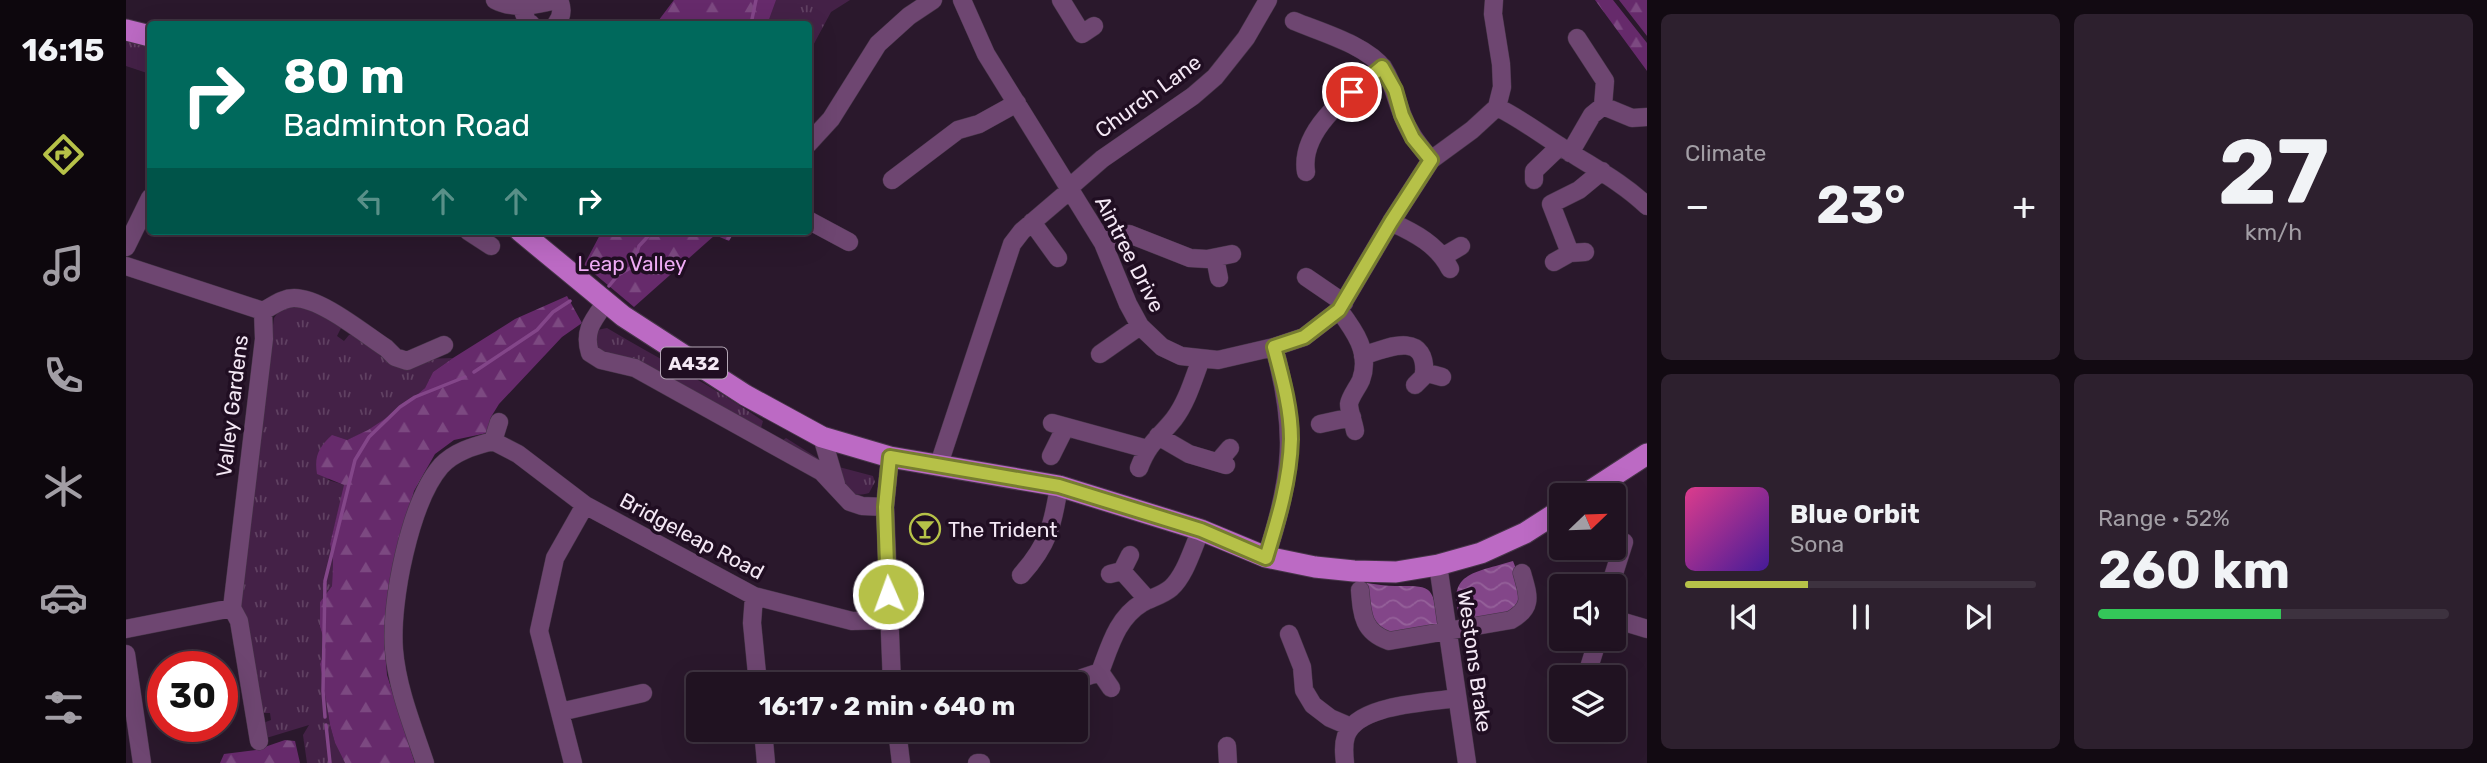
<!DOCTYPE html>
<meta charset="utf-8">
<style>
:root{--surface:#201221;--page:#2d202e;--text:#f1f3f6;--muted:#a29ea5;--line:#3d323f;--accent:#b6c148}
body{margin:0;font-family:Rubik,sans-serif;background:var(--page);color:var(--text);height:100vh;display:flex;flex-direction:column;font-size:26px;white-space:nowrap}
*{box-sizing:border-box;margin:0}
p{font-size:23px;color:var(--muted)}
.icon{flex:none;width:38px;height:38px;fill:none;stroke:currentColor;stroke-width:2;stroke-linecap:round;stroke-linejoin:round}
.map{position:relative;flex:1;overflow:hidden}
.drawer{display:flex;flex-direction:column;gap:14px;padding:14px;background:#120a12;width:840px}
.drawer>*{flex:none}
.guide{position:absolute;left:21px;top:21px;width:665px;height:214px;border-radius:7px;box-shadow:0 7px 28px #0002,0 0 0 2px var(--line);background:#00695c;color:#fff;overflow:hidden}
.needle{width:46px;rotate:67deg}
.fabs{position:absolute;left:1423px;top:483px;display:grid;gap:14px}
.fabs a{display:grid;place-items:center;width:77px;height:77px;border-radius:7px;background:var(--surface);box-shadow:0 7px 28px #0002,0 0 0 2px var(--line);font-size:35px}
.speed{position:absolute;left:21px;top:651px;display:flex;gap:14px;font-size:35px;font-weight:700;text-align:center}
.speed>*{display:grid;place-content:center;width:91px;height:91px;border-radius:50%;background:var(--surface);box-shadow:0 7px 28px #0002,0 0 0 2px var(--line);line-height:1}
.speed .limit{border:10px solid #d22;background:#fff;color:#111}
.pin{position:absolute;display:grid;place-items:center;width:60px;height:60px;color:#fff;margin:-30px;border:4px solid #fff;border-radius:50%;box-shadow:0 2px 7px #0007}
.me{position:absolute;width:77px;margin:-38px;rotate:358deg;stroke-linejoin:round;filter:drop-shadow(0 0 5px #0008)}
.turn{display:flex;align-items:center;gap:24px;height:147px;padding:0 21px;font-size:32px}
.turn .icon{width:91px;height:91px;stroke-width:2.5}
.turn b{display:block;font-size:49px;line-height:60px}
.lanes{display:flex;align-items:center;height:66px;padding:0 21px;background:#0003;justify-content:center;gap:35px;direction:ltr}
.lanes .off{opacity:.35}
.big{font-size:52px;font-weight:700;line-height:1.1}
.drawer .tile{flex:1;display:flex;flex-direction:column;justify-content:center;gap:10px;min-width:0;padding:0 24px;border-radius:10px;background:var(--page)}
.drawer .dial{align-items:center;gap:0}
.dial b{font-size:91px;line-height:1}
.song{display:flex;align-items:center;gap:21px}
.cover{width:84px;height:84px;border-radius:10px;background:linear-gradient(135deg,hsl(330 70% 55%),hsl(260 70% 35%))}
.played{height:7px;border-radius:4px;background:linear-gradient(90deg,var(--accent) 35%,var(--line) 35%)}
.keys{display:flex;justify-content:space-around;direction:ltr}
.heat{display:flex;justify-content:space-between;align-items:center;font-size:38px;direction:ltr}
.charge{height:10px;border-radius:5px;background:linear-gradient(90deg,#34c759 52%,var(--line) 0)}
.drawer .tiles{flex:1;display:grid;gap:14px;grid-template-columns:repeat(2,1fr)}
.trip{position:absolute;left:560px;top:672px;width:402px;height:70px;border-radius:7px;background:var(--surface);box-shadow:0 7px 28px #0002,0 0 0 2px var(--line);font-weight:700;line-height:70px;text-align:center}
main{display:flex;flex:1;min-height:0}
.tab-bar{display:flex;flex-direction:column;width:126px;justify-content:space-around;align-items:center;background:#0d070d;color:var(--muted)}
.tab-bar .icon{width:49px;height:49px}
.tab-bar .active{color:var(--accent)}
.tab-bar b{font-size:32px;color:var(--text)}
.map>svg:first-child{display:block}
</style>
<main>
<nav class="tab-bar">
<b>16:15</b>
<svg class="icon active" aria-label="directions" viewBox="0 0 24 24"><path d="M12 3l9 9-9 9-9-9zM9 14v-3h6M13 9l2 2-2 2"/></svg>
<svg class="icon" aria-label="music" viewBox="0 0 24 24"><path d="M9 18V5l10-2v13"/><circle cx="6" cy="18" r="3"/><circle cx="16" cy="16" r="3"/></svg>
<svg class="icon" aria-label="phone" viewBox="0 0 24 24"><path d="M5 4h4l2 5-3 2q2 4 5 5l2-3 5 2v4C11 20 4 13 5 4z"/></svg>
<svg class="icon" aria-label="climate" viewBox="0 0 24 24"><path d="M12 3v18M4 7l16 10M4 17L20 7"/></svg>
<svg class="icon" aria-label="car" viewBox="0 0 24 24"><path d="M5 17H2v-5l4-1 3-4h7l3 4 3 1v5h-3M9 17h6M6 11h13"/><circle cx="7" cy="17" r="2"/><circle cx="17" cy="17" r="2"/></svg>
<svg class="icon" aria-label="filters" viewBox="0 0 24 24"><path d="M4 7h16M4 17h16"/><circle cx="9" cy="7" r="2"/><circle cx="15" cy="17" r="2"/></svg>
</nav>
<div class="map">
<svg width="1521" height="763" viewBox="0 0 1521 763">
<defs>
<pattern id="grass-tufts" width="24" height="20" patternUnits="userSpaceOnUse" patternTransform="scale(1.75)"><rect width="24" height="20" fill="#442147"/><path d="M3 7l-1-3M5 7V3M7 7l1-3M15 17l-1-3M17 17v-4M19 17l1-3" fill="none" stroke="#604162"/></pattern>
<pattern id="forest-firs" width="22" height="20" patternUnits="userSpaceOnUse" patternTransform="scale(1.75)"><rect width="22" height="20" fill="#662a6b"/><path d="M5 1l3.5 6h-7zM16 11l3.5 6h-7z" fill="#7c4981"/></pattern>
<pattern id="water-waves" width="16" height="10" patternUnits="userSpaceOnUse" patternTransform="scale(1.75)"><rect width="16" height="10" fill="#834689"/><path d="M0 5q4-4 8 0t8 0" fill="none" stroke="#95619a"/></pattern>
</defs>
<rect width="100%" height="100%" fill="#2a182c"/>
<path fill="url(#grass-tufts)" d="M548,0H724L705,12L683,53L682,24H530Z
M0,38L24,45V74L0,66Z
M171,304L214,324L215,328L211,336L218,341L223,335L229,334L298,359L327,358L307,372L299,388L274,409L242,431L221,440L202,480L219,485L204,544L207,562L206,586L194,602V627L200,646L194,664L204,725L209,743L219,763H181L177,735L183,725L137,739V723L145,720L144,713H136L113,606V590L148,318L153,311Z
M481,328C533,359 587,386 637,421L635,428L656,441L660,438L693,459L697,467L472,351L467,339L471,330Z
M713,467L747,476L749,482L743,493C720,499 717,487 713,467Z"/>
<path fill="url(#forest-firs)" d="M548,0H650L642,22L639,24H530Z
M1469,0H1487L1521,43V71Z
M1493,0H1521V36Z
M476,231H609L603,241L589,235L508,307L458,265Z
M441,296L456,323L436,337L373,404L365,417L361,433L328,440L309,454L288,491L268,573L258,636L261,675L289,763H219L209,743L204,725L194,664L200,646L194,627V602L206,586L207,562L204,544L218,485L191,474C188,456 193,447 206,435L221,440L242,430L274,409L299,388L307,372L327,358L389,319Z
M159,740L169,741L174,763H94L98,754L130,750Z"/>
<path fill="url(#water-waves)" d="M1387,561L1398,589L1392,611L1336,623C1317,572 1349,573 1387,561Z
M1240,583C1250,584 1260,586 1269,586C1306,586 1307,585 1312,624L1264,634C1240,621 1242,609 1240,583Z"/>
<g fill="none" stroke-linecap="round" stroke-linejoin="round">
<path stroke="#834689" stroke-width="3.5" d="M625,24L630,0
M483,286L492,275L506,267L513,246L527,231
M348,372L411,330L427,312L444,301
M199,717L197,691L199,581L229,460L243,437L274,407L289,397L339,377
M200,725L204,763"/>
<g stroke="#463548" stroke-width="19">
<path id="minor" d="M369,0C388,10 410,5 430,0
M836,0L860,54L977,243L1002,304L1014,326L1036,347L1055,356L1092,360L1148,347L1178,337L1213,310L1265,222L1305,160L1346,130L1371,107L1376,87L1375,64L1367,14L1368,0
M935,0L956,34L968,26
M395,6L401,21L405,24
M1168,21C1194,32 1241,45 1258,69C1267,83 1270,99 1276,114C1282,132 1293,145 1305,160
M430,24C436,17 437,9 433,0
M1477,106L1506,118L1521,117
M1371,107C1399,121 1418,137 1445,153C1472,170 1498,184 1521,206
M682,144L705,119L752,44L783,16L807,0
M1444,153L1466,115L1477,106L1479,81L1451,38
M1180,172C1173,128 1227,91 1257,67
M766,180L832,130L853,124L891,103
M1408,180V171L1434,146
M944,187L976,159L1067,96L1089,77L1120,38L1142,0
M682,220L723,242
M906,222L932,258
M1265,222C1289,233 1312,245 1324,269
M342,231L365,246
M977,243L992,236L1003,234L1064,258L1081,259L1106,254
M0,247L24,198
M1444,253L1425,204L1453,190L1476,171
M1318,256L1335,246
M1089,258L1093,278
M1428,262L1444,253L1459,252
M0,266L137,311L138,339L106,608L113,621L133,741
M1180,277L1218,303
M480,302C467,320 457,331 464,353L475,360L509,368L696,472L724,502L736,506L759,507
M1213,310C1228,330 1245,353 1235,380C1232,387 1224,397 1223,404C1223,412 1228,423 1229,431
M137,311C147,306 156,298 168,298C195,298 237,333 260,348L269,357L281,361L318,345
M974,354L1014,326
M1237,356C1262,347 1302,330 1298,376L1289,385
M1298,372L1316,377
M926,423L1021,449
M1194,424L1226,417
M1032,436L1063,454L1100,465
M696,437L710,484
M367,441L392,454L459,505L628,596L726,621L762,620
M367,441L373,422
M925,456L939,428
M764,457L759,507L766,684
M1092,462L1104,448
M813,464L886,244L896,231L937,196
M1013,468C1023,442 1032,439 1048,419C1061,402 1067,380 1075,359
M1477,549L1494,554
M1140,557C1167,476 1171,430 1148,347
M1312,565L1341,763
M996,571L1022,600
M984,574L996,571L1004,555
M895,575C922,545 927,525 933,486
M1484,586L1498,542
M1234,590C1236,615 1237,632 1263,641L1385,620C1408,607 1402,595 1396,573
M628,596L626,623L632,684
M1488,619L1521,629
M0,629L106,608
M1163,634L1176,667L1178,690L1187,705L1204,718L1225,727
M0,654L16,763
M974,672C984,646 991,618 1016,603C1025,598 1037,595 1045,588C1060,574 1066,549 1075,530
M1445,673L1460,677L1472,639
M956,678L974,672L985,688
M434,712L517,693
M637,730L640,763
M771,730L775,763
M1101,746L1102,763
M299,763C287,727 271,688 268,650C264,602 284,502 315,466C329,451 349,446 367,441
M447,763L413,631L429,558L459,505
M851,763H855
M1219,763C1218,754 1217,745 1220,736C1231,704 1301,703 1330,698"/>
</g>
<g stroke="#463548" stroke-width="23">
<path id="major" d="M0,30L24,36
M394,231L497,316L619,395L696,437L764,457L933,486L1075,530L1140,557L1189,567L1228,571L1270,572L1312,565L1355,553L1399,533L1435,510
M1458,495L1521,454"/>
</g>
<use href="#minor" stroke="#6e4671" stroke-width="18"/>
<use href="#major" stroke="#bc6ac4" stroke-width="21"/>
</g>
<g fill="none" stroke-linecap="round" stroke-linejoin="round">
<g stroke="#767d2f" stroke-width="18">
<path id="route" d="M762,594L759,507L764,457L933,486L1075,530L1140,558C1152,519 1164,480 1165,439C1165,408 1156,377 1148,347L1178,337L1213,310L1265,222L1305,160L1287,138L1276,115L1269,90L1256,67L1226,92"/>
</g>
<use href="#route" stroke="#b6c148" stroke-width="12"/>
</g>
<defs>
<g id="bar-ring" transform="scale(1.575)"><circle r="9.5" fill="#200e22" stroke="#b6c148" stroke-width="1.5"/><path d="M-6-5H6L.8 .8V4.5H3.5V6h-7V4.5H-.8V.8Z" fill="#b6c148"/></g>
</defs>
<g fill-rule="evenodd">
<use href="#bar-ring" x="799" y="529"/>
</g>
<g text-anchor="middle" dominant-baseline="central" stroke-width="7" stroke-linejoin="round" paint-order="stroke">
<rect fill="#200e22" stroke="#b4a7b6" stroke-width="2" x="535" y="347.5" width="66" height="31" rx="5"/>
<g font-size="19" font-weight="bold" fill="#f4e8f5">
<text x="568" y="363">A432</text>
</g>
<g font-size="21" fill="#f4e8f5" stroke="#200e22">
<text transform="translate(1022 96) rotate(-36)">Church Lane</text>
<text transform="translate(1004 254) rotate(63)">Aintree Drive</text>
<text transform="translate(106 406) rotate(-83)">Valley Gardens</text>
<text transform="translate(566 536) rotate(28)">Bridgeleap Road</text>
<text transform="translate(1349 661) rotate(82)">Westons Brake</text>
</g>
<g font-size="21" fill="#efacf5" stroke="#200e22">
<text x="506" y="263">Leap Valley</text>
</g>
<g font-size="21" fill="#f4e8f5" stroke="#200e22" text-anchor="start">
<text x="822" y="529">The Trident</text>
</g>
</g>
</svg>
<div class="fabs">
<a><svg class="needle" viewBox="-14 -14 28 28"><path d="M0-13l5 13h-10z" fill="#e53935"/><path d="M0 13l5-13h-10z" fill="#a29ea5"/></svg></a>
<a><svg class="icon" aria-label="sound" viewBox="0 0 24 24"><path d="M4 9h4l5-4v14l-5-4H4zM17 9q2 3 0 6"/></svg></a>
<a><svg class="icon" aria-label="layers" viewBox="0 0 24 24"><path d="M12 4l9 5-9 5-9-5zM3 14l9 5 9-5"/></svg></a>
</div>
<div class="speed"><div class="limit">30</div></div>
<div class="pin" style="left:1226px;top:92px;background:#d93025"><svg class="icon" aria-label="arrive" viewBox="0 0 24 24"><path d="M6 21V4h12l-3 4 3 4H6"/></svg></div>
<svg class="me" style="left:762px;top:594px" viewBox="-20 -20 40 40"><circle r="17" fill="#b6c148" stroke="#fff" stroke-width="3"/><path d="M0-11L8 9 0 5-8 9z" fill="#fff"/></svg>
<div class="trip">16:17 · 2 min · 640 m</div>
<div class="guide">
<div class="turn"><svg class="icon" aria-label="right" viewBox="0 0 24 24"><path d="M7 20v-9h11M14 6l5 5-5 5"/></svg><div><b>80 m</b>Badminton Road</div></div>
<div class="lanes"><svg class="icon off" aria-label="left" viewBox="0 0 24 24"><path d="M17 20v-9H6M10 6l-5 5 5 5"/></svg><svg class="icon off" aria-label="ahead" viewBox="0 0 24 24"><path d="M12 20V5M6 11l6-6 6 6"/></svg><svg class="icon off" aria-label="ahead" viewBox="0 0 24 24"><path d="M12 20V5M6 11l6-6 6 6"/></svg><svg class="icon" aria-label="right" viewBox="0 0 24 24"><path d="M7 20v-9h11M14 6l5 5-5 5"/></svg></div>
</div>
</div>
<section class="drawer">
<div class="tiles">
<div class="tile"><p>Climate</p>
<div class="heat"><a>−</a><b class="big">23°</b><a>+</a></div>
</div>
<div class="tile dial"><b>27</b><p>km/h</p></div>
<div class="tile">
<div class="song"><i class="cover"></i><div><b>Blue Orbit</b><p>Sona</p></div></div>
<div class="played"></div>
<div class="keys"><svg class="icon" aria-label="previous" viewBox="0 0 24 24"><path d="M18 5L8 12l10 7zM5 5v14"/></svg><svg class="icon" aria-label="pause" viewBox="0 0 24 24"><path d="M8 5v14M16 5v14"/></svg><svg class="icon" aria-label="next" viewBox="0 0 24 24"><path d="M6 5l10 7-10 7zM19 5v14"/></svg></div>
</div>
<div class="tile"><p>Range · 52%</p><b class="big">260 km</b><div class="charge"></div></div>
</div>
</section>
</main>
